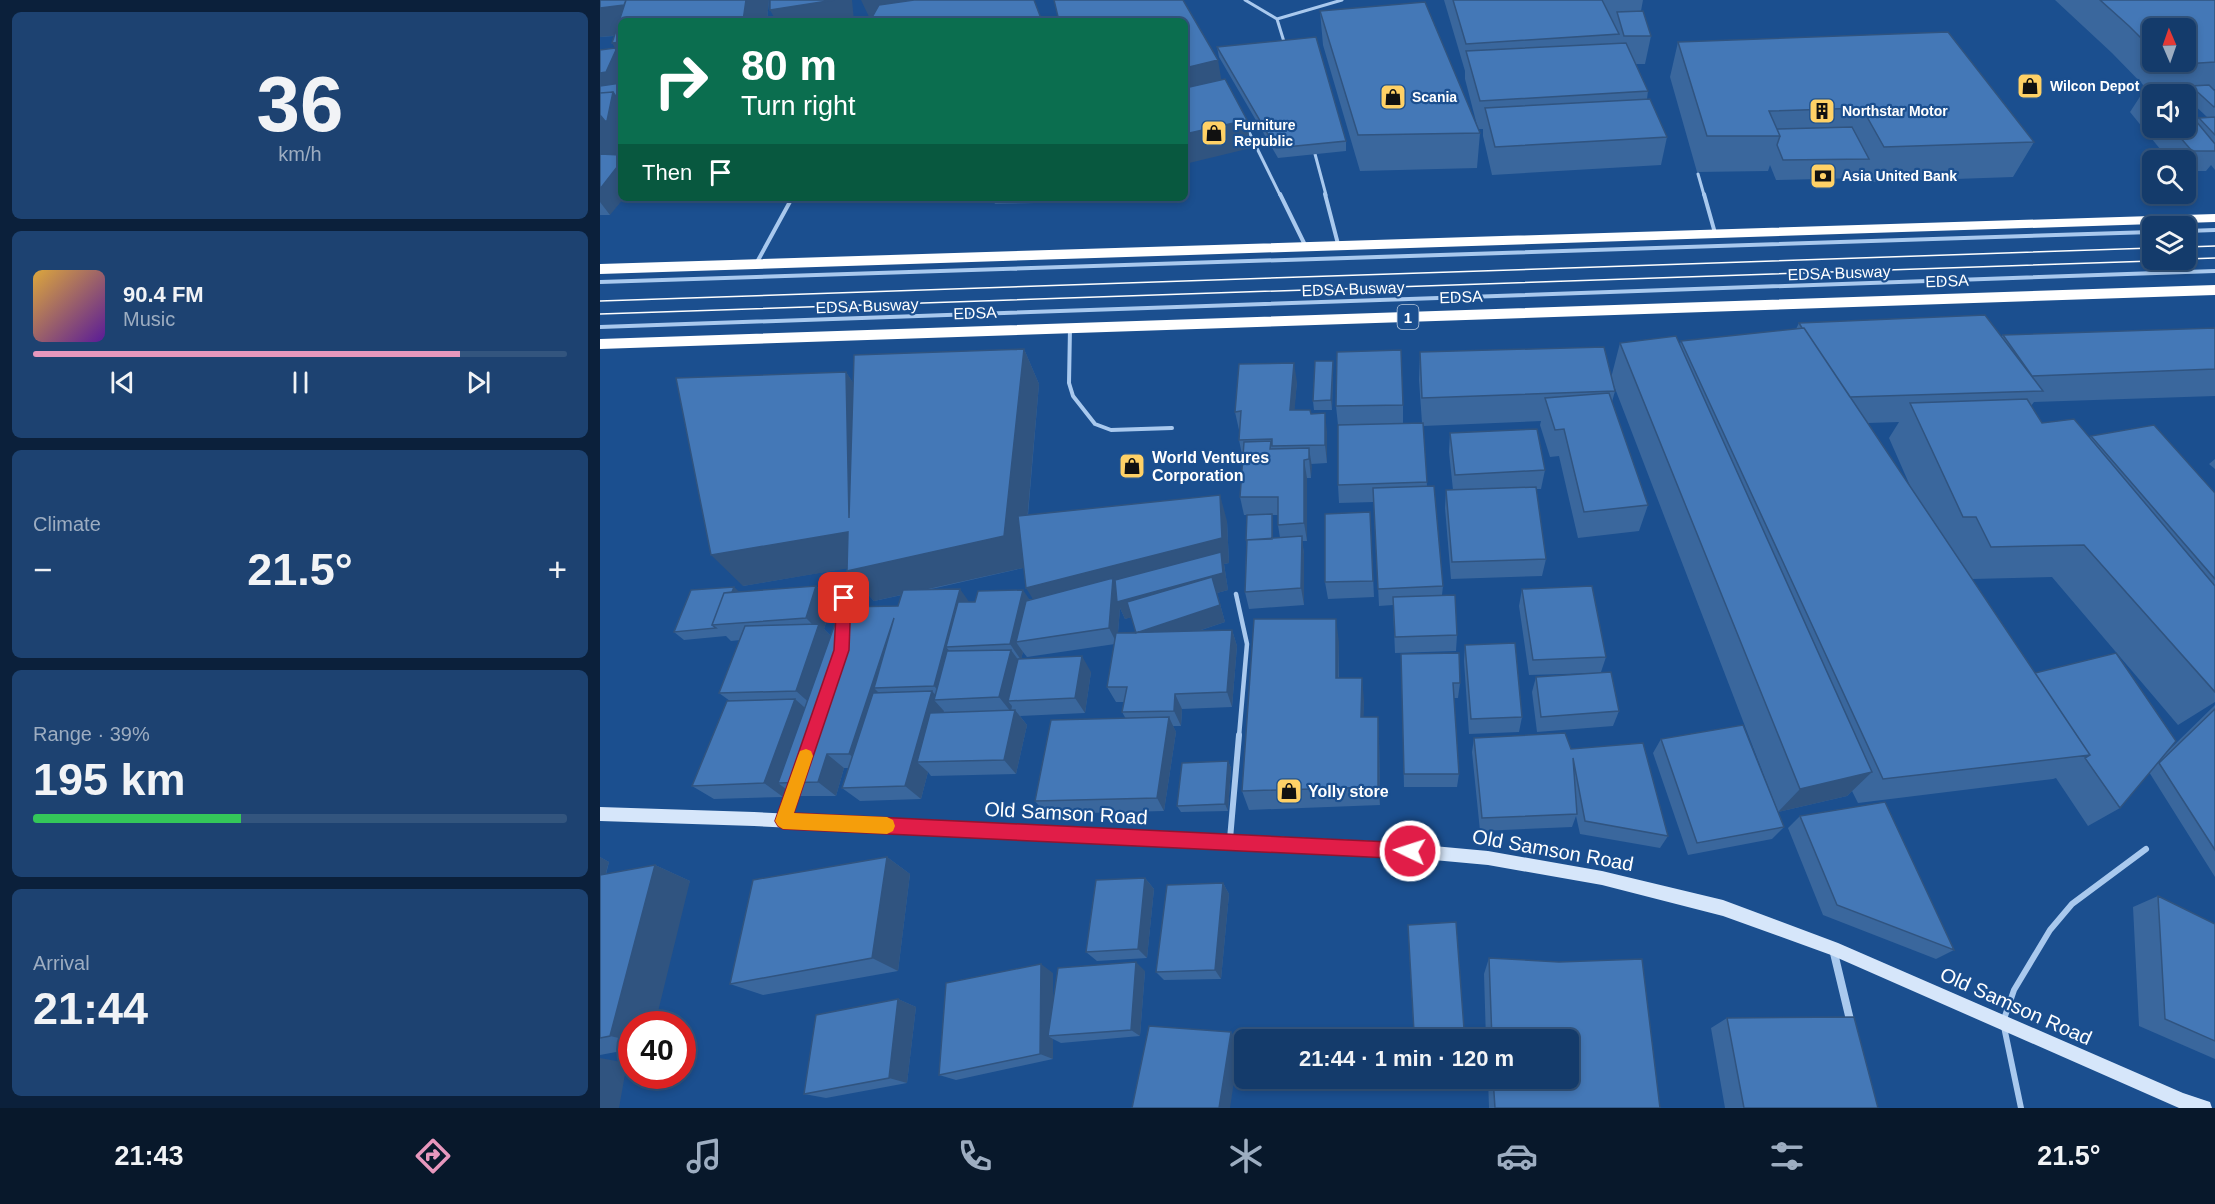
<!DOCTYPE html>
<meta charset="utf-8">
<style>
:root{--surface:#143b6b;--page:#1d4271;--text:#f1f3f6;--muted:#9dadc1;--line:#33557e;--accent:#e797bd}
body{margin:0;font-family:Helvetica,sans-serif;background:var(--page);color:var(--text);height:100vh;display:flex;flex-direction:column;font-size:22px;white-space:nowrap}
*{box-sizing:border-box;margin:0}
p{font-size:20px;color:var(--muted)}
.icon{flex:none;width:33px;height:33px;fill:none;stroke:currentColor;stroke-width:2;stroke-linecap:round;stroke-linejoin:round}
.map{position:relative;flex:1;overflow:hidden}
.side{display:flex;flex-direction:column;gap:12px;padding:12px;background:#0b203b;width:600px}
.side>*{flex:none}
.banner{position:absolute;left:18px;top:18px;width:570px;height:183px;border-radius:9px;box-shadow:0 3px 9px #0003,0 0 0 2px var(--line);background:#0b6e4f;color:#fff;overflow:hidden}
.needle{width:39px;rotate:358deg}
.controls{position:absolute;left:1542px;top:18px;display:grid;gap:12px}
.controls a{display:grid;place-items:center;width:54px;height:54px;border-radius:9px;background:var(--surface);box-shadow:0 3px 9px #0003,0 0 0 2px var(--line);font-size:30px}
.speed{position:absolute;left:18px;top:1011px;display:flex;gap:12px;font-size:30px;font-weight:700;text-align:center}
.speed>*{display:grid;place-content:center;width:78px;height:78px;border-radius:50%;background:var(--surface);box-shadow:0 3px 9px #0003,0 0 0 2px var(--line);line-height:1}
.speed .limit{border:9px solid #d22;background:#fff;color:#111}
.pin{position:absolute;display:grid;place-items:center;width:51px;height:51px;color:#fff;margin:-26px;border-radius:12px;box-shadow:0 3px 9px #0006}
.me{position:absolute;width:66px;margin:-33px;rotate:274deg;stroke-linejoin:round;filter:drop-shadow(0 0 4px #0008)}
.turn{display:flex;align-items:center;gap:21px;height:126px;padding:0 24px;font-size:27px}
.turn .icon{width:78px;height:78px;stroke-width:2.5}
.turn b{display:block;font-size:42px;line-height:51px}
.then{display:flex;align-items:center;height:57px;padding:0 24px;background:#0003;gap:12px;font-size:22px}
.big{font-size:45px;font-weight:600;line-height:1.1}
.side .tile{flex:1;display:flex;flex-direction:column;justify-content:center;gap:9px;min-width:0;padding:0 21px;border-radius:9px;background:var(--page)}
.side .dial{align-items:center;gap:0}
.dial b{font-size:78px;line-height:1}
.song{display:flex;align-items:center;gap:18px}
.cover{width:72px;height:72px;border-radius:9px;background:linear-gradient(135deg,hsl(40 70% 55%),hsl(270 70% 35%))}
.played{height:6px;border-radius:3px;background:linear-gradient(90deg,var(--accent) 80%,var(--line) 80%)}
.keys{display:flex;justify-content:space-around;direction:ltr}
.heat{display:flex;justify-content:space-between;align-items:center;font-size:33px;direction:ltr}
.charge{height:9px;border-radius:4px;background:linear-gradient(90deg,#34c759 39%,var(--line) 0)}
.trip{position:absolute;left:634px;top:1029px;width:345px;height:60px;border-radius:9px;background:var(--surface);box-shadow:0 3px 9px #0003,0 0 0 2px var(--line);font-weight:600;line-height:60px;text-align:center}
.menu{display:flex;height:96px;justify-content:space-around;align-items:center;background:#08182b;color:var(--muted)}
.menu .icon{width:42px;height:42px}
.menu .current{color:var(--accent)}
.menu b{font-size:27px;color:var(--text)}
main{display:flex;flex:1;min-height:0}
.map>svg:first-child{display:block}
</style>
<main>
<section class="side">
<div class="tile dial"><b>36</b><p>km/h</p></div>
<div class="tile">
<div class="song"><i class="cover"></i><div><b>90.4 FM</b><p>Music</p></div></div>
<div class="played"></div>
<div class="keys"><svg class="icon" aria-label="previous" viewBox="0 0 24 24"><path d="M18 5L8 12l10 7zM5 5v14"/></svg><svg class="icon" aria-label="pause" viewBox="0 0 24 24"><path d="M8 5v14M16 5v14"/></svg><svg class="icon" aria-label="next" viewBox="0 0 24 24"><path d="M6 5l10 7-10 7zM19 5v14"/></svg></div>
</div>
<div class="tile"><p>Climate</p>
<div class="heat"><a>−</a><b class="big">21.5°</b><a>+</a></div>
</div>
<div class="tile"><p>Range · 39%</p><b class="big">195 km</b><div class="charge"></div></div>
<div class="tile"><p>Arrival</p><b class="big">21:44</b></div>
</section>
<div class="map">
<svg width="1615" height="1108" viewBox="0 0 1615 1108">
<rect width="100%" height="100%" fill="#1b4f8f"/>
<g fill="none" stroke-linecap="round" stroke-linejoin="round">
<path stroke="#a9c9ee" stroke-width="3" d="M645,0L677,19L685,45
M677,19L742,0
M646,126L680,195
M715,154L726,195
M1098,174L1104,195"/>
<path stroke="#a9c9ee" stroke-width="4" d="M680,194L705,245
M725,194L738,244
M1104,194L1115,233
M1586,231L1615,230
M156,264L192,198
M0,282L1552,232
M0,327L1615,271
M470,328L469,383L473,396L495,424L511,430L572,428"/>
<path stroke="#a9c9ee" stroke-width="4.5" d="M636,594L647,644L639,736
M243,610L244,598"/>
<path stroke="#a9c9ee" stroke-width="6" d="M184,819L194,790
M630,839L639,735
M1421,1108L1403,1022L1414,990L1450,930L1472,904L1546,849"/>
<path stroke="#a9c9ee" stroke-width="8" d="M1233,949L1251,1024"/>
<path fill="#d6e6fa" fill-rule="evenodd" d="M0,807L154,812L790,842L888,851L1002,871L1123,900L1238,943L1583,1093L1610,1102L1612,1108H1579L1231,955L1123,916L1002,885L888,865L790,856L154,826L0,821Z"/>
<path fill="#fff" fill-rule="evenodd" d="M1615,214V222L0,274V264Z
M1615,285V295L0,349V339Z"/>
<path stroke="#fff" stroke-width="1.5" d="M1586,247L1615,246
M1586,259L1615,258
M0,301L1552,248
M0,314L1582,260"/>
</g>
<path fill="#3a679d" fill-rule="evenodd" d="M0,0H169L167,21H21L10,215H0V50L15,48L14,36L0,37Z
M844,0H1043L1041,11L1051,36L1045,64H1036L1048,91L1047,99L1067,137L1061,165L892,175L883,136V129H878L880,133L877,168L760,171L723,45L720,11L878,129L865,79V71Z
M1455,0H1615V89H1613L1615,91V170L1611,165L1606,171H1586V160H1569L1530,112L1543,92H1550L1512,53ZM1552,28L1586,62H1552ZM1577,91H1589L1586,95V97L1607,117L1599,118L1596,122L1592,117L1596,112L1586,100V128H1552V94Z
M1078,42L1434,142L1413,177L1268,182L1263,173L1261,178L1176,180L1170,165L1168,171L1097,172L1070,77Z
M617,47L746,141V151L678,158L619,57Z
M211,198H266L212,199Z
M392,198H437L435,203L395,204Z
M1199,323L1401,337L1403,335L1615,328V396L1434,402L1431,406L1442,423L1490,437L1491,436L1615,493V702L1578,725L1452,577L1372,579L1435,673L1567,752L1615,705V877L1549,772L1520,808L1488,826L1456,778L1453,779L1258,803L1252,791L1247,796L1178,812L1011,378L1020,343L1080,344L1081,341L1196,329ZM1299,422L1289,438L1311,488L1268,423Z
M424,349L439,384L428,515L627,521L629,563L624,564L628,590L617,593L625,622L598,631L632,630L637,646L632,707L582,709L581,726H573L576,732L564,811L446,814L435,801L526,719L522,712L524,702H516L507,687L515,644L427,657L423,652L421,659L491,672L485,713L420,716L427,725L416,774L331,776L328,772L321,799L260,801L242,788L249,768H244L236,796H197L186,789L183,797L114,799L92,786L130,701L119,693L140,640L131,641L126,636L84,640L74,632L139,592L216,586L232,603L224,629L231,636L298,606L302,595L274,601L247,571V568L143,586L246,372L253,383ZM423,562L433,599L369,602L327,590L423,568ZM520,608L525,619L531,617L536,633H518Z
M820,352L1015,391L1012,402L1048,505L1039,531L978,538L959,456L950,457L940,425L941,421L823,426L827,486L843,586L842,595L857,635L856,651L795,653L793,605L779,606L774,502L739,503L738,485V425L736,406L803,405V423H822L819,380Z
M733,371L732,410H714L713,401Z
M697,382L694,410L711,414L727,432V463L711,464V478H707V541H702L704,554V605L649,609L645,592L647,515H644L640,497L643,459L639,440V430L635,412ZM672,515H678V525L680,538H673V523Z
M850,433L945,470L941,489H936L946,559L942,576L851,579L845,508L846,490H853L849,452Z
M1615,459V469L1609,464Z
M770,512L774,597L728,599L725,582Z
M922,589L1006,657L1001,672L1019,711L1013,726L937,732L932,692L936,677L997,673L929,675L919,606Z
M739,642V678L764,700L763,717H778L779,738L780,805L649,810L642,791Z
M865,645L922,717L919,732L869,734L864,661Z
M801,654L860,683L858,698H854L859,774L857,787H804Z
M874,738L971,749L1068,836L1060,848L980,834L976,816L972,827L880,831L872,752Z
M1061,739L1184,827L1172,839L1088,855L1053,753Z
M628,761L631,768L628,811L581,812L577,806Z
M1200,816L1354,950L1336,959L1223,915L1188,828Z
M0,857L9,862L6,874L55,865L90,881L32,1024V1049L0,1055Z
M287,857L310,874L298,971L163,995L130,984Z
M545,878L554,889L547,958L497,961L486,952Z
M623,883L629,894L621,979L564,980L556,972Z
M1558,896L1615,924V1059L1539,1026L1533,907Z
M808,925L864,1029L862,1035L814,1038Z
M889,958L1060,1108H889L888,1078H969V1040H886L884,974Z
M545,971L540,1036L461,1043L453,1039V1059L356,1080L339,1075L453,973V1000Z
M298,999L316,1007L307,1083L226,1098L204,1094Z
M1127,1018L1278,1108H1125L1111,1028Z"/>
<path fill="#305480" d="M146,0H169L167,21H143Z
M234,0H252L254,21H176L170,10Z
M261,0H331L271,21Z
M25,5L21,35L0,37V8Z
M21,42V198H24L10,215L0,202V73L16,50L12,43Z
M618,60L624,96L585,105V68Z
M647,120L651,148L585,164V134Z
M424,349L439,384L423,568L274,601L247,571Z
M733,361V371L732,410L731,400Z
M694,363L697,382L693,429L690,410Z
M246,372L269,407L249,518Z
M725,413L727,432V463L725,445Z
M709,448L712,467L711,478L709,459Z
M704,460L707,478V541L704,523Z
M620,495L627,521L629,563L624,564L628,590L617,593L625,622L544,649L536,633L617,593L525,619L520,608L517,644L509,628L441,612L426,588Z
M672,514L673,523V548L672,539Z
M248,532L274,564L143,586L111,555Z
M702,536L704,554V605L701,588Z
M216,586L232,603L224,629L235,640L213,706L196,691L217,629L206,618Z
M134,587L143,595L120,624Z
M360,589L372,606L346,647L358,661L346,699L334,686Z
M423,590L434,606L416,642L423,652L421,660L410,644Z
M294,618L274,688L287,701L266,768L249,754Z
M736,619L739,642L738,700L736,678Z
M632,630L637,646L632,707L627,692Z
M411,650L422,665L408,701L412,706L411,712L399,697Z
M482,656L491,672L485,713L475,698Z
M762,678L764,700L763,738L761,717Z
M332,691L340,700H334L344,711L331,762H317L328,772L321,799L305,786Z
M575,694L582,709L581,726L574,711Z
M195,699L212,714L178,783L186,789L183,797L164,783Z
M415,710L427,725L416,774L404,760Z
M569,717L576,732L564,811L557,798Z
M778,717L779,738L780,805L778,787Z
M227,754L244,768L236,796L218,782Z
M628,761L631,768L628,811L625,804Z
M1272,772L1247,796L1178,812L1200,789Z
M0,857L9,862L0,894Z
M287,857L310,874L298,971L272,958Z
M55,865L90,881L55,1024H32V1041L10,1036Z
M545,878L554,889L547,958L538,949Z
M623,883L629,894L621,979L615,970Z
M536,962L545,971L540,1036L531,1030Z
M441,964L453,973V1036H448L453,1039V1059L440,1054Z
M298,999L316,1007L307,1083L289,1078Z
M631,1032L640,1042L630,1108H619Z
M0,1058L27,1063L19,1108H0Z"/>
<path fill="#4478b7" stroke="#305480" stroke-width="1.5" d="M0,0H26L24,5L0,8Z
M26,0H146L143,21H21V42L12,43Z
M170,0H234L170,10Z
M314,0H434L442,21H270L279,5Z
M454,0H583L618,60L585,68V21H459Z
M853,0H1002L1019,34L866,44Z
M1500,0H1615V62L1569,65L1566,62H1586V28H1552V49L1529,26Z
M825,2L880,133L758,135L720,11Z
M1043,11L1051,36H1024L1017,12Z
M1348,32L1434,142L1284,147L1262,108L1169,111L1180,136H1107L1078,42Z
M716,37L746,141L676,148L617,47Z
M1026,43L1048,91L880,101L866,51Z
M15,48L16,50L6,72L0,73V50Z
M625,79L647,120L585,134V88Z
M21,83V97L17,98L13,92L0,93V86Z
M1609,85L1615,91V106L1614,107L1591,86Z
M1554,86H1572L1580,94H1573L1571,92H1560Z
M13,92L7,121H5L0,115V93Z
M1543,92H1571L1573,94H1552V104Z
M1050,99L1067,137L895,147L885,108Z
M1586,100L1596,112H1588L1586,109Z
M1586,109L1615,144V151H1592L1572,128H1586Z
M1615,117V135L1599,118Z
M21,118V155L16,119Z
M1252,127L1269,159L1183,160L1177,145L1180,136L1177,129Z
M0,154L21,155V162L0,189Z
M1385,315L1443,391L1250,397L1204,328H1202L1199,323Z
M1204,328L1490,755L1283,779L1081,341Z
M1615,328V369L1432,376L1403,335Z
M1076,336L1272,772L1200,789L1020,343Z
M1004,347L1015,391L822,398L820,352Z
M424,349L404,536L247,571L248,532L111,555L76,378L246,372L249,518L254,355Z
M801,350L803,405L736,406L737,352Z
M715,361H733L731,400L713,401Z
M694,363L690,410H710L711,414L725,413V445L672,446V439L639,440L641,411L635,412L639,364Z
M1009,393L1048,505L984,512L964,429L955,430L945,398Z
M1427,399L1442,423L1474,419L1615,586V692L1484,545L1391,547L1376,517H1363L1310,403Z
M823,423L827,482L738,485V425Z
M1554,425L1615,493V579L1491,436Z
M937,429L945,470L855,475L850,433Z
M671,441L670,449L709,448V459L704,460V523L678,525V497H640L644,442Z
M834,486L843,586L778,589L773,488Z
M936,487L946,559L852,562L846,490Z
M620,495L622,538L426,588L418,516Z
M770,512L773,581L725,582V514Z
M672,514V539L646,540L647,515Z
M702,536L701,588L645,592L647,540Z
M621,552L623,573L517,602L515,580Z
M612,577L620,605L536,633L527,602Z
M513,578L509,628L416,642L426,601Z
M216,586L206,618L112,625L124,593Z
M992,586L1006,657L933,660L922,589Z
M134,587L132,592L124,593L112,625L116,628L74,632L91,590Z
M360,589L334,686L274,688L294,618L249,754H227L218,782L178,783L241,607L298,606L303,590Z
M423,590L410,644L346,647L358,602H375L378,591Z
M855,595L857,635L795,637L793,597Z
M654,619H736V678H762L761,717H778V787L642,791Z
M219,624L196,691L119,693L145,626Z
M632,630L627,692L575,694L574,711L522,712L527,687H507L516,633Z
M915,643L922,717L871,719L865,645Z
M411,650L399,697L334,700L347,651Z
M859,653L860,683H853L859,774H804L801,654Z
M1516,653L1576,741L1520,808L1485,758L1490,755L1435,673Z
M482,656L475,698L408,701L418,659Z
M1011,672L1019,711L941,717L936,677Z
M332,691L305,786L242,788L273,693Z
M195,699L164,783L92,786L127,701Z
M1615,709V850L1559,763Z
M415,710L404,760L317,762L330,713Z
M569,717L557,798L435,801L451,720Z
M1143,725L1184,827L1097,843L1061,739Z
M965,733L971,749L1043,743L1068,836L985,821L973,758L977,814L882,818L874,738Z
M628,761L625,804L577,806L582,763Z
M1285,802L1354,950L1237,905L1200,816Z
M287,857L272,958L130,984L153,880Z
M55,865L10,1036L0,1038V875Z
M545,878L538,949L486,952L496,880Z
M623,883L615,970L556,972L567,885Z
M1558,896L1615,924V1041L1565,1019Z
M856,922L864,1029L814,1032L808,925Z
M889,958L959,962L1042,959L1060,1108H895L893,1078H969V1040H892Z
M536,962L531,1030L448,1036L458,968Z
M441,964L440,1054L339,1075L346,983Z
M298,999L289,1078L204,1094L216,1015Z
M1254,1017L1278,1108H1144L1127,1018Z
M549,1026L631,1032L619,1108H532Z"/>
<path fill="#e11d48" stroke="#92132f" stroke-width="1.5" d="M244,592L249,593L251,598L249,650L194,813L810,843L816,845L818,851L816,857L810,859L183,829L178,826L175,821L234,650L237,598L239,593Z"/>
<path fill="#f59e0b" d="M206,749L211,751L213,756L194,813L287,817L293,820L295,826L293,831L287,834L183,829L178,826L175,821L198,756L200,751Z"/>
<defs>
<g id="shop-square" transform="scale(1.35)"><rect x="-9" y="-9" width="18" height="18" rx="4" fill="#ffd166" stroke="#1b4f8f"/><path d="M-5-2.5h2.3a2.7 3.5 0 0 1 5.4 0H5L5.5 6h-11ZM-1.5-2.5h3a1.5 2.3 0 0 0-3 0Z" fill="#111"/></g>
<g id="building-square" transform="scale(1.35)"><rect x="-9" y="-9" width="18" height="18" rx="4" fill="#ffd166" stroke="#1b4f8f"/><path d="M-4-6H4V6H1V3H-1V6H-4ZM-2.5-4.3h1.7v1.8h-1.7ZM.8-4.3h1.7v1.8H.8ZM-2.5-1h1.7V.8h-1.7ZM.8-1h1.7V.8H.8Z" fill="#111"/></g>
<g id="bank-square" transform="scale(1.35)"><rect x="-9" y="-9" width="18" height="18" rx="4" fill="#ffd166" stroke="#1b4f8f"/><path d="M-6-4H6V4H-6ZM0-2.3a2.3 2.3 0 1 0 0 4.6a2.3 2.3 0 1 0 0-4.6Z" fill="#111"/></g>
</defs>
<g fill-rule="evenodd">
<use href="#shop-square" x="1430" y="86"/>
<use href="#shop-square" x="793" y="97"/>
<use href="#building-square" x="1222" y="111"/>
<use href="#shop-square" x="614" y="133"/>
<use href="#bank-square" x="1223" y="176"/>
<use href="#shop-square" x="532" y="466"/>
<use href="#shop-square" x="689" y="791"/>
</g>
<g text-anchor="middle" dominant-baseline="central" stroke-width="4.5" stroke-linejoin="round" paint-order="stroke">
<g font-size="14" font-weight="bold" fill="#fff" stroke="#1b4f8f" text-anchor="start">
<text x="1450" y="86">Wilcon Depot</text>
<text x="812" y="97">Scania</text>
<text x="1242" y="111">Northstar Motor</text>
<text x="634" y="125">Furniture<tspan x="634" dy="16">Republic</tspan></text>
<text x="1242" y="176">Asia United Bank</text>
</g>
<rect fill="#1b4f8f" stroke="#bbcadd" stroke-width="1.5" x="797.5" y="305" width="21" height="24" rx="4.5"/>
<g font-size="15" font-weight="bold" fill="#fff">
<text x="808" y="317">1</text>
</g>
<g font-size="16" fill="#fff" stroke="#1b4f8f">
<text transform="translate(1239 273) rotate(-2)">EDSA Busway</text>
<text transform="translate(1347 281) rotate(-2)">EDSA</text>
<text transform="translate(753 289) rotate(-2)">EDSA Busway</text>
<text transform="translate(861 297) rotate(-2)">EDSA</text>
<text transform="translate(267 306) rotate(-2)">EDSA Busway</text>
<text transform="translate(375 313) rotate(-2)">EDSA</text>
</g>
<g font-size="16" font-weight="bold" fill="#fff" stroke="#1b4f8f" text-anchor="start">
<text x="552" y="457">World Ventures<tspan x="552" dy="18">Corporation</tspan></text>
<text x="708" y="791">Yolly store</text>
</g>
<g font-size="20" fill="#fff" stroke="#1b4f8f">
<text transform="translate(466 813) rotate(3)">Old Samson Road</text>
<text transform="translate(953 850) rotate(10)">Old Samson Road</text>
<text transform="translate(1416 1006) rotate(24)">Old Samson Road</text>
</g>
</g>
</svg>
<div class="controls">
<a><svg class="needle" viewBox="-14 -14 28 28"><path d="M0-13l5 13h-10z" fill="#e53935"/><path d="M0 13l5-13h-10z" fill="#9dadc1"/></svg></a>
<a><svg class="icon" aria-label="sound" viewBox="0 0 24 24"><path d="M4 9h4l5-4v14l-5-4H4zM17 9q2 3 0 6"/></svg></a>
<a><svg class="icon" aria-label="search" viewBox="0 0 24 24"><circle cx="10" cy="10" r="6"/><path d="M15 15l6 6"/></svg></a>
<a><svg class="icon" aria-label="layers" viewBox="0 0 24 24"><path d="M12 4l9 5-9 5-9-5zM3 14l9 5 9-5"/></svg></a>
</div>
<div class="speed"><div class="limit">40</div></div>
<div class="pin" style="left:244px;top:598px;background:#d93025"><svg class="icon" aria-label="arrive" viewBox="0 0 24 24"><path d="M6 21V4h12l-3 4 3 4H6"/></svg></div>
<svg class="me" style="left:810px;top:851px" viewBox="-20 -20 40 40"><circle r="17" fill="#e11d48" stroke="#fff" stroke-width="3"/><path d="M0-11L8 9 0 5-8 9z" fill="#fff"/></svg>
<div class="trip">21:44 · 1 min · 120 m</div>
<div class="banner">
<div class="turn"><svg class="icon" aria-label="right" viewBox="0 0 24 24"><path d="M7 20v-9h11M14 6l5 5-5 5"/></svg><div><b>80 m</b>Turn right</div></div>
<div class="then">Then<svg class="icon" aria-label="arrive" viewBox="0 0 24 24"><path d="M6 21V4h12l-3 4 3 4H6"/></svg></div>
</div>
</div>
</main>
<nav class="menu">
<b>21:43</b>
<svg class="icon current" aria-label="directions" viewBox="0 0 24 24"><path d="M12 3l9 9-9 9-9-9zM9 14v-3h6M13 9l2 2-2 2"/></svg>
<svg class="icon" aria-label="music" viewBox="0 0 24 24"><path d="M9 18V5l10-2v13"/><circle cx="6" cy="18" r="3"/><circle cx="16" cy="16" r="3"/></svg>
<svg class="icon" aria-label="phone" viewBox="0 0 24 24"><path d="M5 4h4l2 5-3 2q2 4 5 5l2-3 5 2v4C11 20 4 13 5 4z"/></svg>
<svg class="icon" aria-label="climate" viewBox="0 0 24 24"><path d="M12 3v18M4 7l16 10M4 17L20 7"/></svg>
<svg class="icon" aria-label="car" viewBox="0 0 24 24"><path d="M5 17H2v-5l4-1 3-4h7l3 4 3 1v5h-3M9 17h6M6 11h13"/><circle cx="7" cy="17" r="2"/><circle cx="17" cy="17" r="2"/></svg>
<svg class="icon" aria-label="filters" viewBox="0 0 24 24"><path d="M4 7h16M4 17h16"/><circle cx="9" cy="7" r="2"/><circle cx="15" cy="17" r="2"/></svg>
<b>21.5°</b>
</nav>
